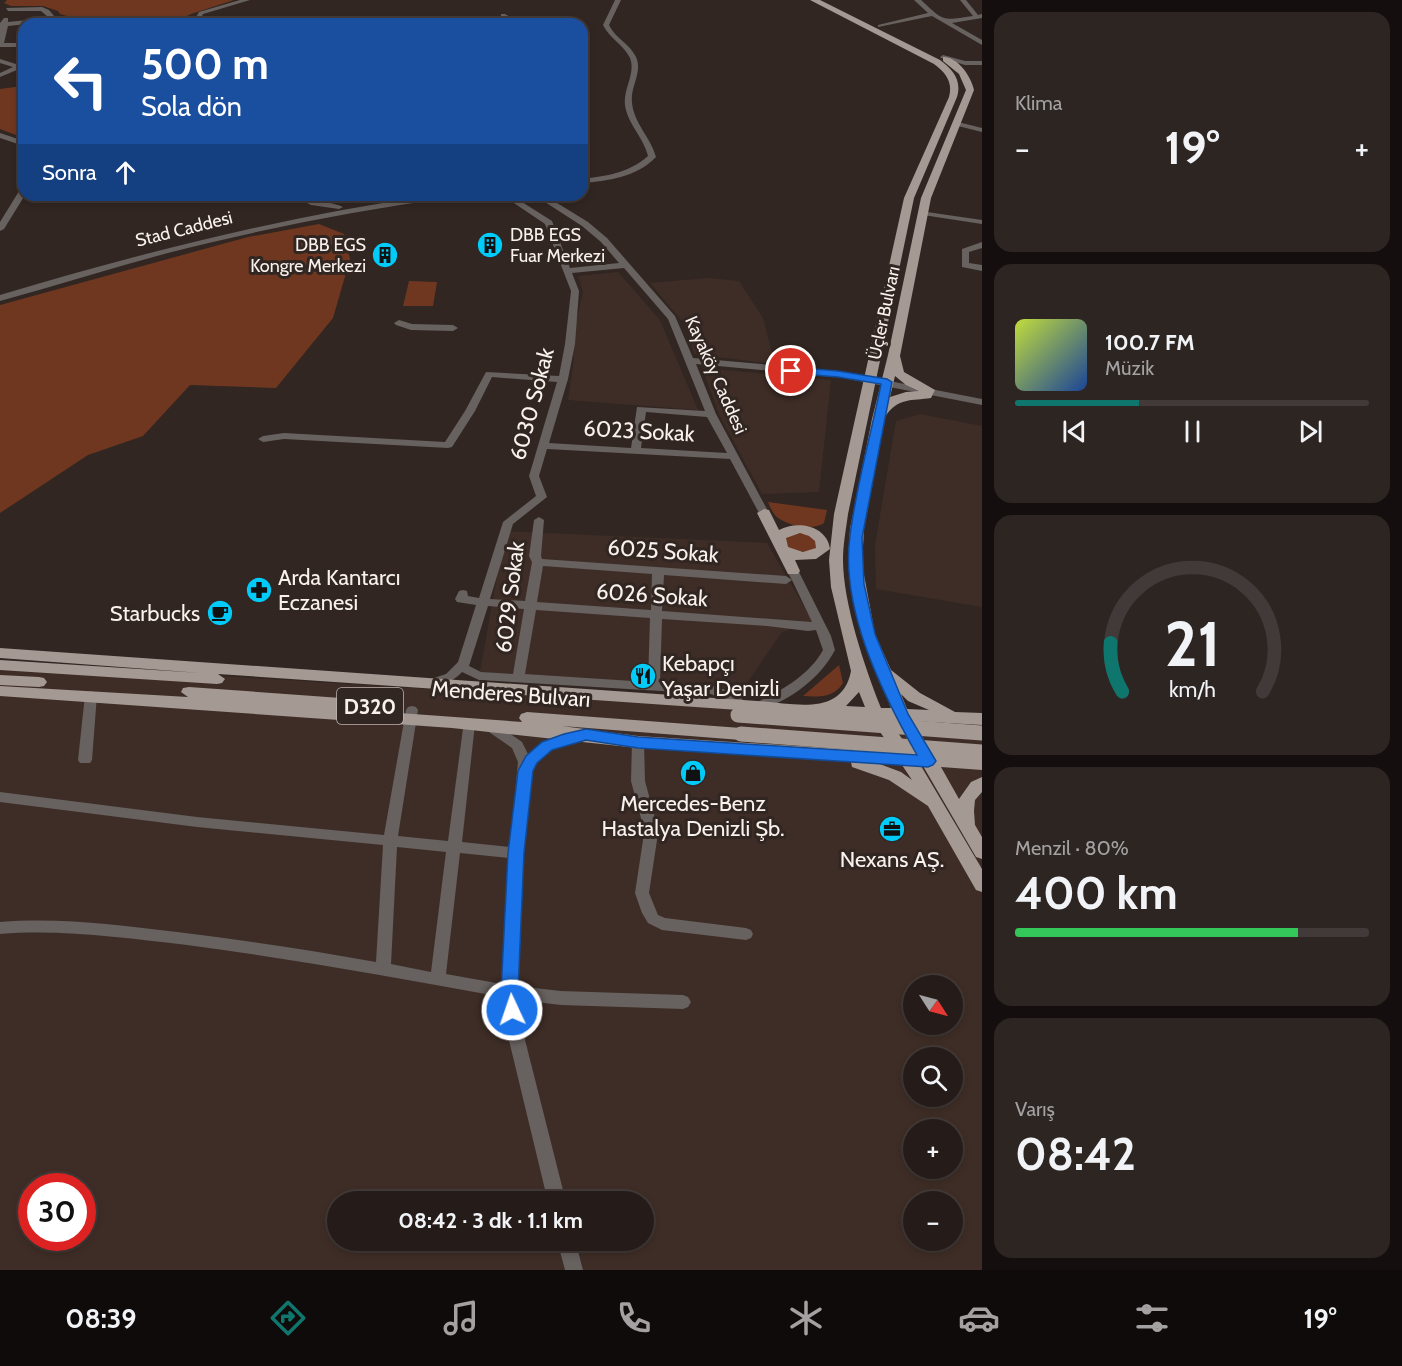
<!DOCTYPE html>
<html lang="tr">
<meta charset="utf-8">
<style>
:root{--surface:#251c19;--page:#2d2522;--text:#f1f3f6;--muted:#a3a1a2;--line:#423a38;--accent:#0f766e}
body{margin:0;font-family:Cabin,sans-serif;background:var(--page);color:var(--text);height:100vh;display:flex;flex-direction:column;font-size:22px;white-space:nowrap}
*{box-sizing:border-box;margin:0}
p{font-size:20px;color:var(--muted)}
.icon{flex:none;width:33px;height:33px;fill:none;stroke:currentColor;stroke-width:2;stroke-linecap:round;stroke-linejoin:round}
.map{position:relative;flex:1;overflow:hidden}
.panel{display:flex;flex-direction:column;gap:12px;padding:12px;background:#140f0e;width:420px}
.panel>*{flex:none}
.guide{position:absolute;left:18px;top:18px;width:570px;height:183px;border-radius:18px;box-shadow:0 3px 9px #0003,0 0 0 2px var(--line);background:#1a4fa0;color:#fff;overflow:hidden}
.needle{width:39px;rotate:126deg}
.buttons{position:absolute;left:903px;top:975px;display:grid;gap:12px}
.buttons a{display:grid;place-items:center;width:60px;height:60px;border-radius:50%;background:var(--surface);box-shadow:0 3px 9px #0003,0 0 0 2px var(--line);font-size:30px}
.speed{position:absolute;left:18px;top:1173px;display:flex;gap:12px;font-size:30px;font-weight:700;text-align:center}
.speed>*{display:grid;place-content:center;width:78px;height:78px;border-radius:50%;background:var(--surface);box-shadow:0 3px 9px #0003,0 0 0 2px var(--line);line-height:1}
.speed .limit{border:9px solid #d22;background:#fff;color:#111}
.pin{position:absolute;display:grid;place-items:center;width:51px;height:51px;color:#fff;margin:-26px;border:3px solid #fff;border-radius:50%;box-shadow:0 2px 6px #0007}
.me{position:absolute;width:66px;margin:-33px;rotate:357deg;stroke-linejoin:round;filter:drop-shadow(0 0 4px #0008)}
.turn{display:flex;align-items:center;gap:21px;height:126px;padding:0 24px;font-size:27px}
.turn .icon{width:78px;height:78px;stroke-width:2.5}
.turn b{display:block;font-size:42px;line-height:51px}
.then{display:flex;align-items:center;height:57px;padding:0 24px;background:#0003;gap:12px;font-size:22px}
.big{font-size:45px;font-weight:700;line-height:1.1}
.panel .tile{flex:1;display:flex;flex-direction:column;justify-content:center;gap:9px;min-width:0;padding:0 21px;border-radius:18px;background:var(--page)}
.panel .dial{align-items:center;gap:0}
.dial svg{height:156px;overflow:visible;fill:none;stroke:var(--line);stroke-width:7;stroke-linecap:round;text-anchor:middle}
.dial text{fill:var(--text);stroke:none}
.song{display:flex;align-items:center;gap:18px}
.cover{width:72px;height:72px;border-radius:9px;background:linear-gradient(135deg,hsl(70 70% 55%),hsl(220 70% 35%))}
.played{height:6px;border-radius:3px;background:linear-gradient(90deg,var(--accent) 35%,var(--line) 35%)}
.keys{display:flex;justify-content:space-around;direction:ltr}
.heat{display:flex;justify-content:space-between;align-items:center;font-size:33px;direction:ltr}
.charge{height:9px;border-radius:4px;background:linear-gradient(90deg,#34c759 80%,var(--line) 0)}
.trip{position:absolute;left:327px;top:1191px;width:327px;height:60px;border-radius:30px;background:var(--surface);box-shadow:0 3px 9px #0003,0 0 0 2px var(--line);font-weight:700;line-height:60px;text-align:center}
.dock{display:flex;height:96px;justify-content:space-around;align-items:center;background:#0f0b0a;color:var(--muted)}
.dock .icon{width:42px;height:42px}
.dock .on{color:var(--accent)}
.dock b{font-size:27px;color:var(--text)}
main{display:flex;flex:1;min-height:0}
.map>svg:first-child{display:block}
</style>
<main>
<div class="map">
<svg width="982" height="1270" viewBox="0 0 982 1270">
<rect width="100%" height="100%" fill="#312621"/>
<path fill="#3e2d26" fill-rule="evenodd" d="M618,272L660,320L698,410L568,400L574,359L572,341L583,292L578,276Z
M708,278L739,281L763,318L775,364L694,354L686,326L650,283Z
M702,368L831,380L819,492L762,494L720,416Z
M920,414L982,426V607L876,589L875,545L896,421Z
M505,531L767,543L813,622L782,632L743,689L480,672Z
M0,662L982,724V1270H0ZM914,986H952V1024H914ZM914,1058H952V1096H914ZM914,1130H952V1168H914ZM32,1186H82V1238H32ZM338,1202H644V1240H338ZM914,1202H952V1240H914Z"/>
<path fill="#6f3720" d="M7,0H234L191,14L171,24H94L60,14L58,11L43,6H11L4,3Z
M15,87L24,88V138L0,129V89Z
M304,195H413V196C377,199 339,209 304,195Z
M319,224L344,234L350,259L333,318L276,388L190,385L143,436L88,455L0,513V305L248,237Z
M409,281L437,282L433,306H403Z
M768,502L827,510L824,523C813,531 789,526 778,518C773,514 770,507 768,502Z
M802,533L816,539L817,549L808,553L787,548L785,538L791,534Z
M839,665L843,683C834,698 818,697 803,696Z"/>
<g fill="none" stroke-linecap="round" stroke-linejoin="round">
<path fill="#67615f" fill-rule="evenodd" d="M240,0H250L203,14L198,24H192L199,12Z
M615,0H621L609,25C615,38 630,44 636,57C643,72 630,87 632,102C633,122 651,138 656,157C637,177 608,181 582,183V179C606,176 629,173 648,156C644,138 627,123 625,105C623,89 636,73 630,58C624,45 609,38 603,25Z
M914,0H921C944,21 941,21 973,16L960,0H966L978,15L982,14V18L952,23L982,40V45L932,16L878,27V25L928,13Z
M42,7L49,10L55,17L87,24L57,21L8,26L4,43H24V47H0V23L4,18H8V22L49,18L41,11H8L6,8Z
M501,14H505L522,24H514L501,16Z
M477,17H481L488,24H481Z
M943,55L965,61H982V65H965L941,58L940,57Z
M0,59L19,65L24,63V67L0,77V73L13,67L0,63Z
M954,121L982,128V132L954,125Z
M0,133L24,141V146L0,138Z
M21,188H24L25,195L4,229L0,231V222Z
M291,195C299,195 337,204 343,207L339,209L311,205Z
M434,195H455L451,197C356,211 261,229 168,253C111,268 56,286 0,301V295C143,252 287,216 434,195Z
M502,195H511L552,221L570,268L619,263L601,242L582,226L534,195H544L588,222L607,238L675,316L693,358L838,371L982,399V405L838,377L696,364L716,414L769,513L764,516L759,513L730,459L547,449L539,476L547,497L513,524L490,599L525,601L532,562L529,556L534,520L539,517L544,520L541,556L542,559L786,576L792,580L787,571L793,567L797,568L831,636L835,650C820,679 788,702 757,711L753,710L751,707L753,704C779,692 809,676 823,650L816,630L808,631L767,626L662,619L660,683C688,684 730,681 749,706L747,709L743,710L711,694L479,680L462,672C454,681 440,688 428,686L426,683L428,680L446,674L458,662L476,605L457,602L455,599L459,591L463,590L467,591L468,596L479,598L503,522L536,496L529,476L557,382L492,377L475,411L452,447L448,448L284,439L263,442L258,439L263,436L284,433L445,442L465,411L486,372L559,376L565,344L571,291L545,224ZM624,268L668,319L705,411L637,407L631,448L549,443L568,379L575,344L579,291L572,273ZM646,412L707,417L727,453L641,448ZM543,566L652,574L651,610L537,602ZM664,575L786,584L792,580L812,622L662,611ZM488,606L524,609L513,674L481,672L469,666ZM536,610L650,618L648,682L525,674Z
M920,211L982,220V224L923,215L919,213Z
M982,242V248L969,252V263L982,265V271L962,267V249Z
M399,320L412,324L453,325L458,328L453,331L411,330L396,325L394,323Z
M91,691L97,695L92,760L90,763H80L78,760L85,695Z
M412,706L416,707L418,710L398,836L448,841L464,721H474L475,724L462,842L510,847L518,762L512,748L486,730L485,727L486,724H496L522,742L529,756C539,743 564,728 581,733L582,736L581,739L551,750L539,760L530,775L523,853L517,986L561,991L683,995L688,997L691,1002L688,1007L683,1009L561,1005L518,1000L522,1028L566,1202H548L506,1028L502,997C397,978 293,959 187,945C125,938 62,929 0,934V922C59,917 119,925 177,932C244,940 310,950 376,962L383,845L197,827L0,802V792L197,817L384,835L406,710L408,707ZM397,847L446,852L431,972L391,964ZM460,853L509,858L502,984L446,974Z
M638,737L643,739L644,742L645,781L656,822L657,840L649,893L658,915L665,918L746,928L751,930L753,934L751,938L746,940L662,930L648,923L642,913L635,893L643,840L642,822L631,781L632,742L633,739Z
M557,1240H575L583,1270H565Z"/>
<path fill="#a59994" fill-rule="evenodd" d="M810,0H820L940,60C953,70 962,80 957,97L914,198L848,514C846,529 843,545 843,560C843,603 865,668 881,708H891L861,634L848,564L850,529L872,419L888,355L921,198L966,90L959,74L943,61V57C958,57 971,76 974,90L931,198L900,356L904,372L935,390L931,398C912,401 898,397 885,417L864,529L862,564L875,634L891,670L920,693L955,712L982,713V725L913,721L933,755L982,758V770L941,767L959,799L971,782L982,777V792L975,800L974,811L975,825L982,837V859L976,857L923,766H921L982,869V892L976,890L928,806L889,780L852,767L851,762L638,748L452,728L0,696V686L188,697L181,692L183,688L189,687L341,698L347,700L349,704L344,709L522,722L519,718L521,714L527,712L741,728L747,730L749,734L747,738L741,740L562,726L638,736L894,752L871,719L218,674L225,679L222,683L217,684L0,670V660L201,673L0,658V648L757,701C792,703 842,718 851,671L831,587L829,560L834,514L904,198L949,97C953,82 946,73 934,64ZM895,376L906,385L919,391L906,392L890,397ZM859,692L865,707L846,706ZM901,694L908,701L929,710L907,709ZM889,720H897L916,754L912,753ZM877,763L902,765L912,780L901,772Z
M764,509L769,510L779,530C798,520 827,526 830,549L816,559L795,560L800,571L798,574H788L757,513ZM800,533L809,536L815,541L816,548L803,552L788,547L786,538Z
M0,675L39,677L44,678L47,682L44,686L39,687L0,685Z"/>
<path stroke="#a59994" stroke-width="15" d="M738,715L982,733
M741,734L982,752"/>
</g>
<path fill="#1a73e8" stroke="#114b97" stroke-width="1.5" d="M791,367L838,371L887,379L892,382L862,538L864,584L875,634L908,714L936,761L933,765L928,767L638,748L586,740L552,750L537,763L533,771L524,853L518,992L520,1010L518,1016L512,1018L505,1016L501,992L508,853L518,771L526,756L542,742L564,734L586,729L638,737L917,755C882,693 840,609 850,536C856,486 871,435 881,384L838,377L788,373L786,371Z"/>
<defs>
<g id="building-disc" transform="scale(1.35)"><circle r="9.5" fill="#00cbf9" stroke="#312621"/><path d="M-4-6H4V6H1V3H-1V6H-4ZM-2.5-4.3h1.7v1.8h-1.7ZM.8-4.3h1.7v1.8H.8ZM-2.5-1h1.7V.8h-1.7ZM.8-1h1.7V.8H.8Z" fill="#111"/></g>
<g id="pharmacy-disc" transform="scale(1.35)"><circle r="9.5" fill="#00cbf9" stroke="#312621"/><path d="M-2-6h4v4h4v4h-4v4h-4v-4h-4v-4h4Z" fill="#111"/></g>
<g id="cafe-disc" transform="scale(1.35)"><circle r="9.5" fill="#00cbf9" stroke="#312621"/><path d="M-5.5-4.5H6V0H3Q3 3.5 0 3.5H-2.5Q-5.5 3.5-5.5 0ZM3-3.2v2h1.7v-2ZM-6 4.5H4V6H-6Z" fill="#111"/></g>
<g id="restaurant-disc" transform="scale(1.35)"><circle r="9.5" fill="#00cbf9" stroke="#312621"/><path d="M-5-6h1v4h1v-4h1v4h1v-4h1v5L-1.5 .5V6h-2V.5L-5-1ZM5-6V6H3V1.5H1.5Q1.5-4 5-6Z" fill="#111"/></g>
<g id="shop-disc" transform="scale(1.35)"><circle r="9.5" fill="#00cbf9" stroke="#312621"/><path d="M-5-2.5h2.3a2.7 3.5 0 0 1 5.4 0H5L5.5 6h-11ZM-1.5-2.5h3a1.5 2.3 0 0 0-3 0Z" fill="#111"/></g>
<g id="office-disc" transform="scale(1.35)"><circle r="9.5" fill="#00cbf9" stroke="#312621"/><path d="M-6-3h4V-5.5h4V-3h4V5H-6ZM-1-4.5V-3h2v-1.5ZM-6 0V1H6V0Z" fill="#111"/></g>
</defs>
<g fill-rule="evenodd">
<use href="#building-disc" x="490" y="245"/>
<use href="#building-disc" x="385" y="255"/>
<use href="#pharmacy-disc" x="259" y="590"/>
<use href="#cafe-disc" x="220" y="613"/>
<use href="#restaurant-disc" x="643" y="676"/>
<use href="#shop-disc" x="693" y="773"/>
<use href="#office-disc" x="892" y="829"/>
</g>
<g text-anchor="middle" dominant-baseline="central" stroke-width="6" stroke-linejoin="round" paint-order="stroke">
<g font-size="18" fill="#f9f1ee" stroke="#312621">
<text transform="translate(184 229) rotate(-14)">Stad Caddesi</text>
<text transform="translate(884 313) rotate(-78)">Üçler Bulvarı</text>
<text transform="translate(716 375) rotate(66)">Kayaköy Caddesi</text>
</g>
<g font-size="18" fill="#f9f1ee" stroke="#312621" text-anchor="start">
<text x="510" y="235">DBB EGS<tspan x="510" dy="21">Fuar Merkezi</tspan></text>
<text x="366" y="245" text-anchor="end">DBB EGS<tspan x="366" dy="21">Kongre Merkezi</tspan></text>
</g>
<rect fill="#312621" stroke="#bdb4b0" stroke-width="1.5" x="337" y="688" width="66" height="36" rx="4.5"/>
<g font-size="21" font-weight="bold" fill="#f9f1ee">
<text x="370" y="706">D320</text>
</g>
<g font-size="22" fill="#f9f1ee" stroke="#312621">
<text transform="translate(532 404) rotate(-75)">6030 Sokak</text>
<text transform="translate(639 431) rotate(3)">6023 Sokak</text>
<text transform="translate(663 551) rotate(4)">6025 Sokak</text>
<text transform="translate(652 595) rotate(4)">6026 Sokak</text>
<text transform="translate(510 597) rotate(-83)">6029 Sokak</text>
<text transform="translate(511 694) rotate(4)">Menderes Bulvarı</text>
</g>
<g font-size="22" fill="#f9f1ee" stroke="#312621" text-anchor="start">
<text x="278" y="577">Arda Kantarcı<tspan x="278" dy="25">Eczanesi</tspan></text>
<text x="200" y="613" text-anchor="end">Starbucks</text>
<text x="662" y="663">Kebapçı<tspan x="662" dy="25">Yaşar Denizli</tspan></text>
<text x="693" y="803" text-anchor="middle">Mercedes-Benz<tspan x="693" dy="25">Hastalya Denizli Şb.</tspan></text>
<text x="892" y="859" text-anchor="middle">Nexans AŞ.</text>
</g>
</g>
</svg>
<div class="buttons">
<a><svg class="needle" viewBox="-14 -14 28 28"><path d="M0-13l5 13h-10z" fill="#e53935"/><path d="M0 13l5-13h-10z" fill="#a3a1a2"/></svg></a>
<a><svg class="icon" aria-label="search" viewBox="0 0 24 24"><circle cx="10" cy="10" r="6"/><path d="M15 15l6 6"/></svg></a>
<a>+</a>
<a>−</a>
</div>
<div class="speed"><div class="limit">30</div></div>
<div class="pin" style="left:791px;top:371px;background:#d93025"><svg class="icon" aria-label="arrive" viewBox="0 0 24 24"><path d="M6 21V4h12l-3 4 3 4H6"/></svg></div>
<svg class="me" style="left:512px;top:1010px" viewBox="-20 -20 40 40"><circle r="17" fill="#1a73e8" stroke="#fff" stroke-width="3"/><path d="M0-11L8 9 0 5-8 9z" fill="#fff"/></svg>
<div class="trip">08:42 · 3 dk · 1.1 km</div>
<div class="guide">
<div class="turn"><svg class="icon" aria-label="left" viewBox="0 0 24 24"><path d="M17 20v-9H6M10 6l-5 5 5 5"/></svg><div><b>500 m</b>Sola dön</div></div>
<div class="then">Sonra<svg class="icon" aria-label="ahead" viewBox="0 0 24 24"><path d="M12 20V5M6 11l6-6 6 6"/></svg></div>
</div>
</div>
<section class="panel">
<div class="tile"><p>Klima</p>
<div class="heat"><a>−</a><b class="big">19°</b><a>+</a></div>
</div>
<div class="tile">
<div class="song"><i class="cover"></i><div><b>100.7 FM</b><p>Müzik</p></div></div>
<div class="played"></div>
<div class="keys"><svg class="icon" aria-label="previous" viewBox="0 0 24 24"><path d="M18 5L8 12l10 7zM5 5v14"/></svg><svg class="icon" aria-label="pause" viewBox="0 0 24 24"><path d="M8 5v14M16 5v14"/></svg><svg class="icon" aria-label="next" viewBox="0 0 24 24"><path d="M6 5l10 7-10 7zM19 5v14"/></svg></div>
</div>
<div class="tile dial"><svg viewBox="0 0 100 80">
<path d="M14 69A42 42 0 1 1 86 69"/>
<path d="M14 69A42 42 0 0 1 8 44" stroke="#0f766e"/>
<text x="50" y="56" font-size="32" font-weight="700">21</text>
<text x="50" y="72" font-size="11">km/h</text>
</svg></div>
<div class="tile"><p>Menzil · 80%</p><b class="big">400 km</b><div class="charge"></div></div>
<div class="tile"><p>Varış</p><b class="big">08:42</b></div>
</section>
</main>
<nav class="dock">
<b>08:39</b>
<svg class="icon on" aria-label="directions" viewBox="0 0 24 24"><path d="M12 3l9 9-9 9-9-9zM9 14v-3h6M13 9l2 2-2 2"/></svg>
<svg class="icon" aria-label="music" viewBox="0 0 24 24"><path d="M9 18V5l10-2v13"/><circle cx="6" cy="18" r="3"/><circle cx="16" cy="16" r="3"/></svg>
<svg class="icon" aria-label="phone" viewBox="0 0 24 24"><path d="M5 4h4l2 5-3 2q2 4 5 5l2-3 5 2v4C11 20 4 13 5 4z"/></svg>
<svg class="icon" aria-label="climate" viewBox="0 0 24 24"><path d="M12 3v18M4 7l16 10M4 17L20 7"/></svg>
<svg class="icon" aria-label="car" viewBox="0 0 24 24"><path d="M5 17H2v-5l4-1 3-4h7l3 4 3 1v5h-3M9 17h6M6 11h13"/><circle cx="7" cy="17" r="2"/><circle cx="17" cy="17" r="2"/></svg>
<svg class="icon" aria-label="filters" viewBox="0 0 24 24"><path d="M4 7h16M4 17h16"/><circle cx="9" cy="7" r="2"/><circle cx="15" cy="17" r="2"/></svg>
<b>19°</b>
</nav>
